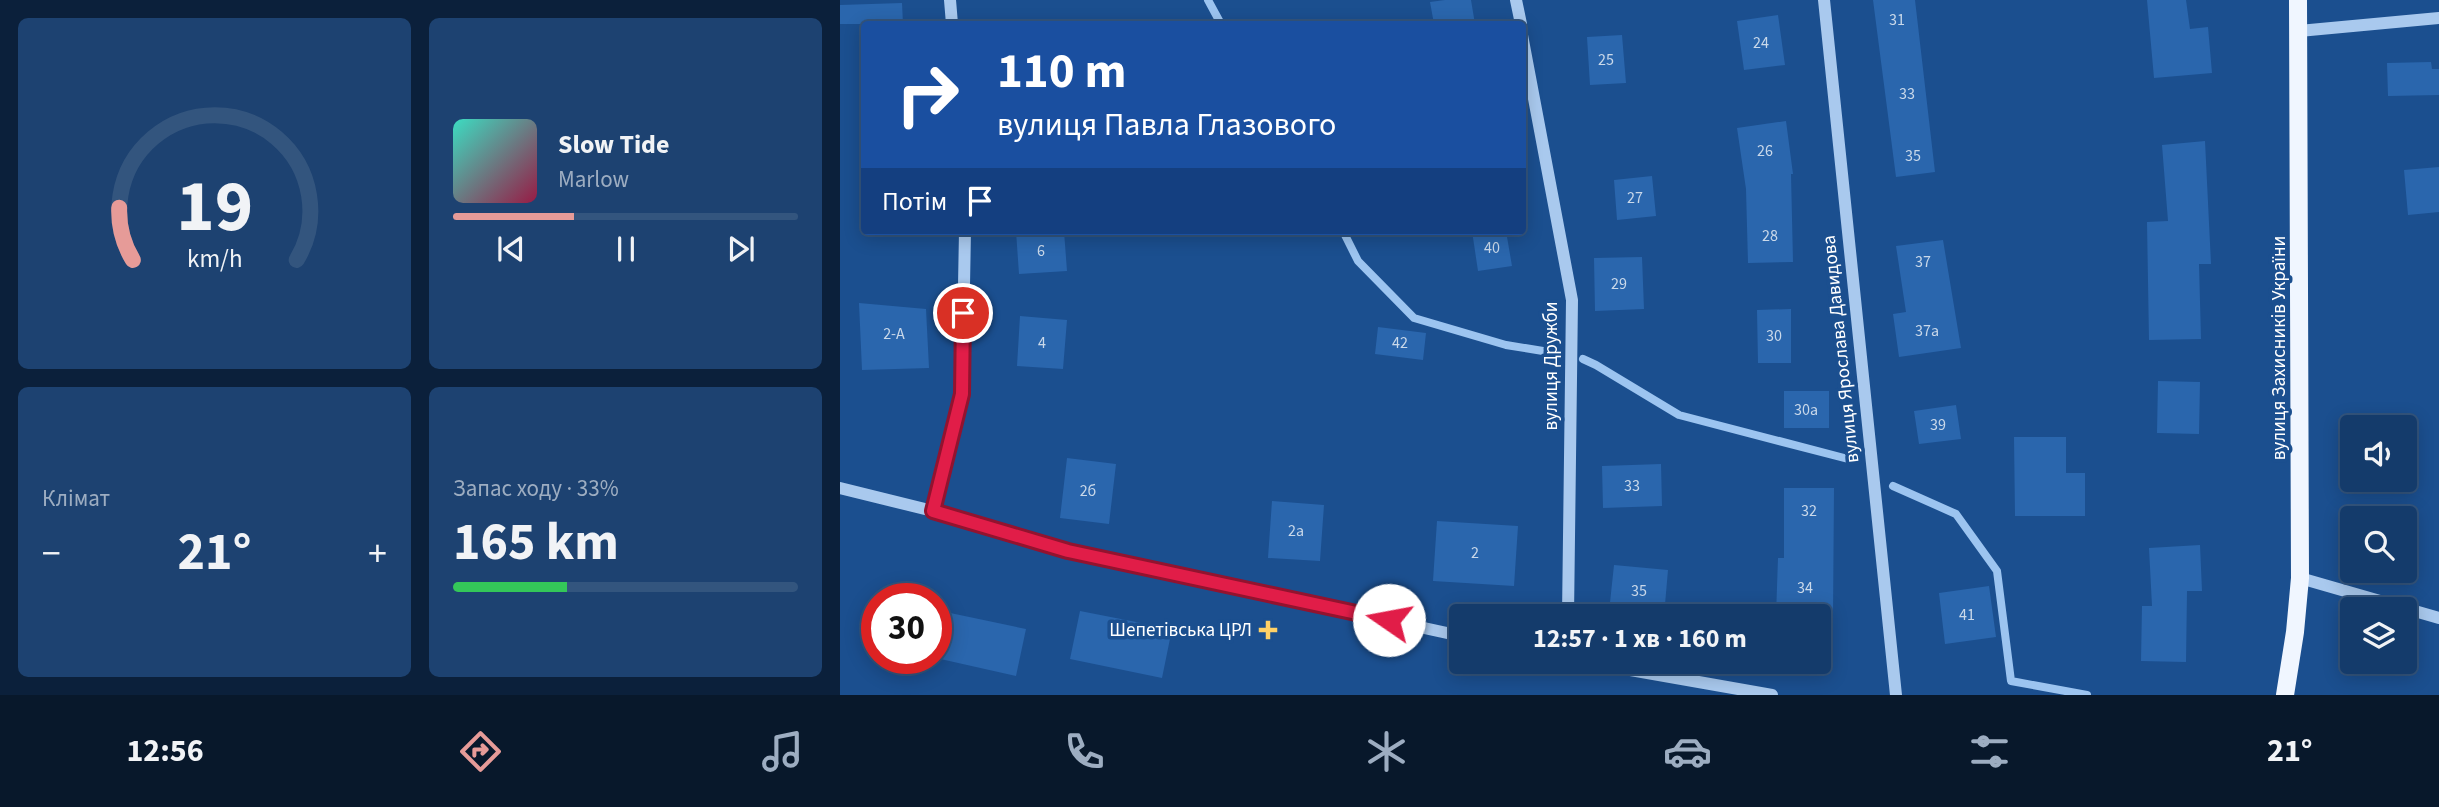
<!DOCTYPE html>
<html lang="uk">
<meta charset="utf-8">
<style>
:root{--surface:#143b6b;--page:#1d4271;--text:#f1f3f6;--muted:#9dadc1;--line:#33557e;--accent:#e69b98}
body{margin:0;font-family:"Source Sans 3",sans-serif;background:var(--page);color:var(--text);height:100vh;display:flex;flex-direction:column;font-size:26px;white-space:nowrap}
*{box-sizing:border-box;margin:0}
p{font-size:23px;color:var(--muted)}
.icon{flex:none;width:38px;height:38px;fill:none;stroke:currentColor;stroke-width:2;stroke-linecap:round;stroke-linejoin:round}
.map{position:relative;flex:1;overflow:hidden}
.sheet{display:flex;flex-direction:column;gap:18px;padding:18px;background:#0b203b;width:840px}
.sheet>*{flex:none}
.top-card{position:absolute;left:21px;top:21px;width:665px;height:214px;border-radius:7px;box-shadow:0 4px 18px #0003,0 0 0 2px var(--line);background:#1a4fa0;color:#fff;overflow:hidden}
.controls{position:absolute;left:1500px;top:415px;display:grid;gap:14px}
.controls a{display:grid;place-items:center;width:77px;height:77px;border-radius:7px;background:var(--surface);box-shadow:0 4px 18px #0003,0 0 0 2px var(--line);font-size:35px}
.speed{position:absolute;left:21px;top:583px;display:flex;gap:14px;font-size:35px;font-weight:700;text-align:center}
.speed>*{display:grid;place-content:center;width:91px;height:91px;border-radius:50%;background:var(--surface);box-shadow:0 4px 18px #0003,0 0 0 2px var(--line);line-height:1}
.speed .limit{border:10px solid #d22;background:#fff;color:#111}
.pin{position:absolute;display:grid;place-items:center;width:60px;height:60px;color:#fff;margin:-30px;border:4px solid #fff;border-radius:50%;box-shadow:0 2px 7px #0007}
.me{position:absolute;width:77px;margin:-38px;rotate:282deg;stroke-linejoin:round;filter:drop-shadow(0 0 5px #0008)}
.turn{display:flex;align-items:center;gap:24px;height:147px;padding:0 21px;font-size:32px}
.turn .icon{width:91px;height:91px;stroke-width:2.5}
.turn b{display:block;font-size:49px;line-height:60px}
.then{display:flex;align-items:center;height:66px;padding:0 21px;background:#0003;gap:14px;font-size:26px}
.big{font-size:52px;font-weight:700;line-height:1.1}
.sheet .widget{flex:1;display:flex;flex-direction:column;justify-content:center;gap:10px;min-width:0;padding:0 24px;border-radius:10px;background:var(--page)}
.sheet .dial{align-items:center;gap:0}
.dial svg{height:182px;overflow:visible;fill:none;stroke:var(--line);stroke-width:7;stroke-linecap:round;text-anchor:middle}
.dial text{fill:var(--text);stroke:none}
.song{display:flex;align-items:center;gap:21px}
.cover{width:84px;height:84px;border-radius:10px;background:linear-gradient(135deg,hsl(170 70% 55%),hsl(340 70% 35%))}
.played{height:7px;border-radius:4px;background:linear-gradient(90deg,var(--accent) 35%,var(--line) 35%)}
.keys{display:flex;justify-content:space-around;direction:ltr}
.heat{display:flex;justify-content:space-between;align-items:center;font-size:38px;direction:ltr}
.charge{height:10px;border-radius:5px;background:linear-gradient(90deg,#34c759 33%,var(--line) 0)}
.sheet .tiles{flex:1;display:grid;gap:18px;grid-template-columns:repeat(2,1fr)}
.trip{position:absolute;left:609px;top:604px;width:382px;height:70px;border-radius:7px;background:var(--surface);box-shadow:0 4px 18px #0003,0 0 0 2px var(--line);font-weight:700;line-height:70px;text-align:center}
.dock{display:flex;height:112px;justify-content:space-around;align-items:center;background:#08182b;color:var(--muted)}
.dock .icon{width:49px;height:49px}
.dock .active{color:var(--accent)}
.dock b{font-size:32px;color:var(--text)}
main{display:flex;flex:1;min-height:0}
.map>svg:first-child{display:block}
</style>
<main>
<section class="sheet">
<div class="tiles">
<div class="widget dial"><svg viewBox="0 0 100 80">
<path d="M14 69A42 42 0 1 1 86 69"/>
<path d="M14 69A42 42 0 0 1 8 46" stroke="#e69b98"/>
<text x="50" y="56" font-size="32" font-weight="700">19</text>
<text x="50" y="72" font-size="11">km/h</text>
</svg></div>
<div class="widget">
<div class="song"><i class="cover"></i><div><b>Slow Tide</b><p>Marlow</p></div></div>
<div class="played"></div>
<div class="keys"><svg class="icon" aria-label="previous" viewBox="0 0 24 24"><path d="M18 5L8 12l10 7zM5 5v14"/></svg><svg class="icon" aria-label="pause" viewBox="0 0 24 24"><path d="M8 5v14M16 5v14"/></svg><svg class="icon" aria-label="next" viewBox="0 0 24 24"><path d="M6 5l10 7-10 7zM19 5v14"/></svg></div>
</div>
<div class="widget"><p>Клімат</p>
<div class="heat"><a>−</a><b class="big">21°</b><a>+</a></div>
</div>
<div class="widget"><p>Запас ходу · 33%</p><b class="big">165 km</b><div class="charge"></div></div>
</div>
</section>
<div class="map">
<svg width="1599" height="695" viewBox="0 0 1599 695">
<rect width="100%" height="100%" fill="#1b4f8f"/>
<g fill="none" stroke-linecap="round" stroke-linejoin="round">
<path stroke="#9cc4f0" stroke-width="8" d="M368,0L381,24
M503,231L518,261L574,318L666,345L703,351
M743,359L756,365L839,415L1012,460
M1053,486L1116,514L1157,571L1171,681L1247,695"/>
</g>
<path fill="#2a66ad" d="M605,0H631L635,24H594L590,2Z
M1033,0H1075L1095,172L1056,177Z
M1307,0H1346L1350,29L1368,27L1372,73L1314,78Z
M62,3L63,24H0V5Z
M938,15L945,65L904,70L897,21Z
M782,35L786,83L750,85L747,37Z
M1591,62L1592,69H1599V95L1548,96L1547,63Z
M946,121L953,174H951L953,262L908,263L906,189L897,128Z
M1365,141L1371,264H1359L1361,339L1309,340L1307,222L1328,221L1322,145Z
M1599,167V212L1568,215L1564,170Z
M812,176L816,216L777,220L774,180Z
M176,231H224L227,271L179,274Z
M632,231H666L672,266L638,271Z
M1103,240L1121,348L1059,357L1053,314L1066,312L1056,246Z
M802,257L804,309L755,311L754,258Z
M19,303L86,309L89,368L22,370Z
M951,309V363H918L917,310Z
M180,316L227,320L223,369L177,366Z
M538,327L586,333L583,360L535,354Z
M1318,381L1360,382L1359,434L1317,433Z
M944,391H989V428H944Z
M1116,405L1121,439L1079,444L1074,411Z
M1174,437H1226V473H1245V516H1175Z
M227,458L276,464L269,524L220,518Z
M821,464L822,506L763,508L762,466Z
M944,488H994L993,616H936L938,558H944Z
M432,501L484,505L480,561L428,558Z
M597,521L678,526L674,586L593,581Z
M1360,545L1362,591H1347L1346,662L1301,661L1302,606H1312L1309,548Z
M774,565L828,570L824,616L769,612Z
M1149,586L1156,637L1105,644L1099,593Z
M96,610L186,629L176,676L96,658Z
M240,611L332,629L322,678L230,659Z"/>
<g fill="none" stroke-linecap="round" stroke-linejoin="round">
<path stroke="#a9c9ee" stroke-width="12" d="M110,0L112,24
M676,0L681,24
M984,0L1056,695
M1459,31L1599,18
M682,35L732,300L728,616
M0,488L93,511L228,551L621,636
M93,511L122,394L125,231
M1460,578L1599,618
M745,662L932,695"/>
<path stroke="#f0f6ff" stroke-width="18" d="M1445,695L1455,632L1460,578L1458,0"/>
</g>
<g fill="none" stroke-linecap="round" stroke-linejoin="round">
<g stroke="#92132f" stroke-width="18">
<path id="route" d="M123,313L122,394L93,511L228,551L549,620"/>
</g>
<use href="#route" stroke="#e11d48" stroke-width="12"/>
</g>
<path fill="#ffd166" stroke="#1b4f8f" stroke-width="2.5" d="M424.5 619.5h7v7h7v7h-7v7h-7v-7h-7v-7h7z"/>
<g text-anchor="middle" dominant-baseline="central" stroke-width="7" stroke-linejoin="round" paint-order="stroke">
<g font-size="16" fill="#cad9ea">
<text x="1057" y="20">31</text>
<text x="921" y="43">24</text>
<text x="766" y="60">25</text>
<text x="1067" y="94">33</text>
<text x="925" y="151">26</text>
<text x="1073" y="156">35</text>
<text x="795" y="198">27</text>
<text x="930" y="236">28</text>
<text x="652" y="248">40</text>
<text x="201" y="251">6</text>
<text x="1083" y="262">37</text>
<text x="779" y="284">29</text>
<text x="1087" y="331">37а</text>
<text x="54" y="334">2-А</text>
<text x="934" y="336">30</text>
<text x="202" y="343">4</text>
<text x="560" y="343">42</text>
<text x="966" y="410">30а</text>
<text x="1098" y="425">39</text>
<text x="792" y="486">33</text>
<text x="248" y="491">2б</text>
<text x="969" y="511">32</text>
<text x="456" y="531">2а</text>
<text x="635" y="553">2</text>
<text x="965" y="588">34</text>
<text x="799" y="591">35</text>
<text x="1127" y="615">41</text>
</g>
<g font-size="19" fill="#fff" stroke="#1b4f8f">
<text transform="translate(1439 348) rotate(-90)">вулиця Захисників України</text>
<text transform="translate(1001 349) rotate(-96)">вулиця Ярослава Давидова</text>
<text transform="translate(711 366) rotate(-90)">вулиця Дружби</text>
</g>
<g font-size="19" fill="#fff" stroke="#1b4f8f" text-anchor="end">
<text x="412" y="630">Шепетівська ЦРЛ</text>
</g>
</g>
</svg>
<div class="controls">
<a><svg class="icon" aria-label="sound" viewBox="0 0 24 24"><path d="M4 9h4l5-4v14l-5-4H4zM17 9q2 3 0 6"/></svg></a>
<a><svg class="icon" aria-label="search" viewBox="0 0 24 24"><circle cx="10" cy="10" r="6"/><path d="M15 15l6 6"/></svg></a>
<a><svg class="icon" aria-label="layers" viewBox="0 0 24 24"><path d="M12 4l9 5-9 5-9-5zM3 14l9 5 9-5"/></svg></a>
</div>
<div class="speed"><div class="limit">30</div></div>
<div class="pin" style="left:123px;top:313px;background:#d93025"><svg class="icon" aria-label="arrive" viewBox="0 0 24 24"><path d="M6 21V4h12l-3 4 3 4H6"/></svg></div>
<svg class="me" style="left:549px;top:620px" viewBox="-20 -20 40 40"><circle r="19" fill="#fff"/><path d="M0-13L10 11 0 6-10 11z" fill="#e11d48"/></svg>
<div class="trip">12:57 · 1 хв · 160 m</div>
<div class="top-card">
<div class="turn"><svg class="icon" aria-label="right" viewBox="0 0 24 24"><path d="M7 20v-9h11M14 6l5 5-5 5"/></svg><div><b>110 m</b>вулиця Павла Глазового</div></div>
<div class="then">Потім<svg class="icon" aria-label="arrive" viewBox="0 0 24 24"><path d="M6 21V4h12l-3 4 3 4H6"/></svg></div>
</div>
</div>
</main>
<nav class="dock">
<b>12:56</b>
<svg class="icon active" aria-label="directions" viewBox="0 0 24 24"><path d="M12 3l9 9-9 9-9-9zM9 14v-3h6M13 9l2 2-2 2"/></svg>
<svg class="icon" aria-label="music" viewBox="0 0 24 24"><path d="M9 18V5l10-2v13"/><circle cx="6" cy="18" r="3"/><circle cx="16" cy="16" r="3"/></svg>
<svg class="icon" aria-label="phone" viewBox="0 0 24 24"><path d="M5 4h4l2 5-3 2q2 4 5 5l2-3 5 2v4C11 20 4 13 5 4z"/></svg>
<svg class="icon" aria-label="climate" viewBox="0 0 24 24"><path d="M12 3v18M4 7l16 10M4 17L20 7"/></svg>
<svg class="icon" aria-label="car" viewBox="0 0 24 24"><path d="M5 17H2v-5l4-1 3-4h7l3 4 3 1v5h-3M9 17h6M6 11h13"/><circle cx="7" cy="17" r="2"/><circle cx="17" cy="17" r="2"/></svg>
<svg class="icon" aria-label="filters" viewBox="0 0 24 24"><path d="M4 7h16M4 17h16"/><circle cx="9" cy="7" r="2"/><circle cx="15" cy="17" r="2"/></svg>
<b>21°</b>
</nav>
